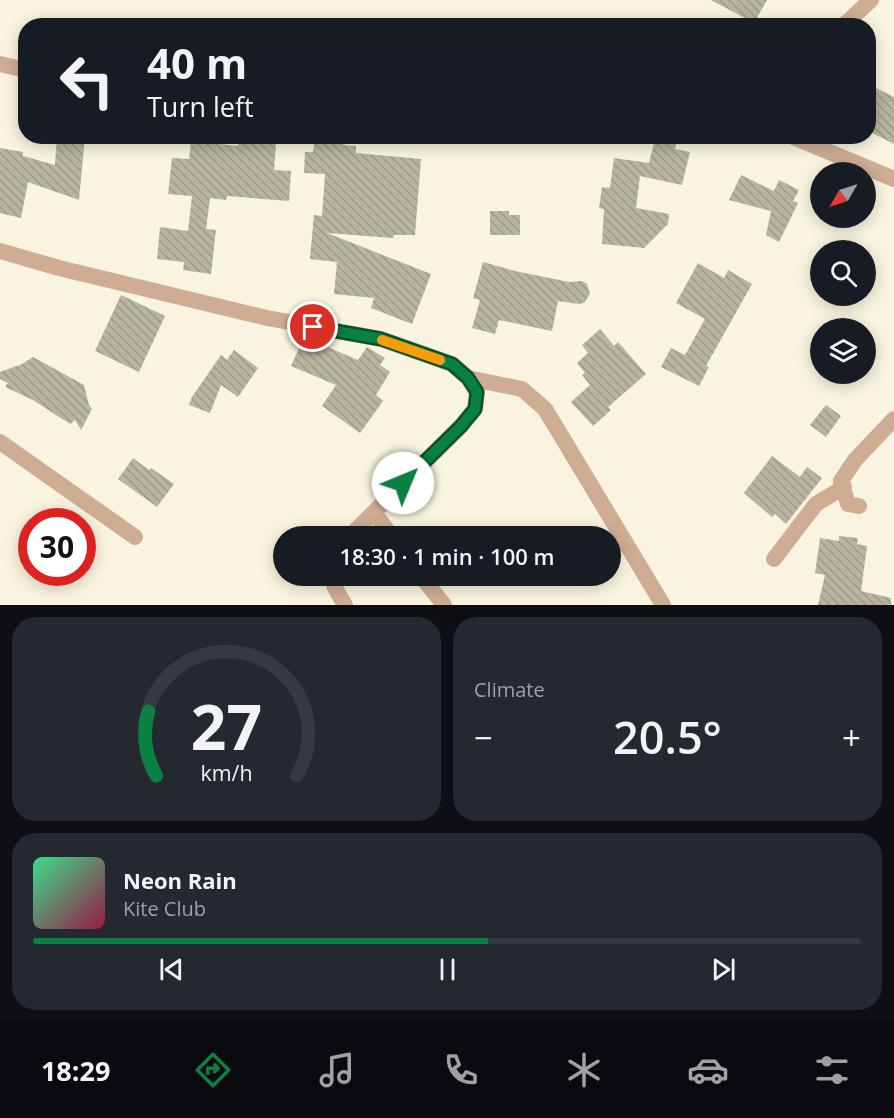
<!DOCTYPE html>
<meta charset="utf-8">
<style>
:root{--surface:#171b24;--page:#242831;--text:#f1f3f6;--muted:#9ea1a6;--line:#363941;--accent:#0b8043}
body{margin:0;font-family:"Open Sans",sans-serif;background:var(--page);color:var(--text);height:100vh;display:flex;flex-direction:column;font-size:22px;white-space:nowrap}
*{box-sizing:border-box;margin:0}
p{font-size:20px;color:var(--muted)}
.icon{flex:none;width:33px;height:33px;fill:none;stroke:currentColor;stroke-width:2;stroke-linecap:round;stroke-linejoin:round}
.map{position:relative;height:605px;overflow:hidden}
.side{display:flex;flex-direction:column;gap:12px;padding:12px;background:#0d0f14;flex:1}
.side>*{flex:none}
.guide{position:absolute;left:18px;top:18px;width:858px;height:126px;border-radius:24px;box-shadow:0 3px 15px #0003;background:#171b24;color:var(--text);overflow:hidden}
.needle{width:39px;rotate:231deg}
.fabs{position:absolute;left:810px;top:162px;display:grid;gap:12px}
.fabs a{display:grid;place-items:center;width:66px;height:66px;border-radius:50%;background:var(--surface);box-shadow:0 3px 15px #0003;font-size:30px}
.speed{position:absolute;left:18px;top:508px;display:flex;gap:12px;font-size:30px;font-weight:700;text-align:center}
.speed>*{display:grid;place-content:center;width:78px;height:78px;border-radius:50%;background:var(--surface);box-shadow:0 3px 15px #0003;line-height:1}
.speed .limit{border:9px solid #d22;background:#fff;color:#111}
.pin{position:absolute;display:grid;place-items:center;width:51px;height:51px;color:#fff;margin:-26px;border:3px solid #fff;border-radius:50%;box-shadow:0 2px 6px #0007}
.me{position:absolute;width:66px;margin:-33px;rotate:45deg;stroke-linejoin:round;filter:drop-shadow(0 0 4px #0008)}
.turn{display:flex;align-items:center;gap:21px;height:126px;padding:0 30px;font-size:27px}
.turn .icon{width:78px;height:78px;stroke-width:2.5}
.turn b{display:block;font-size:42px;line-height:51px}
.big{font-size:45px;font-weight:600;line-height:1.1}
.side .tile{flex:1;display:flex;flex-direction:column;justify-content:center;gap:9px;min-width:0;padding:0 21px;border-radius:24px;background:var(--page)}
.side .dial{align-items:center;gap:0}
.dial svg{height:156px;overflow:visible;fill:none;stroke:var(--line);stroke-width:7;stroke-linecap:round;text-anchor:middle}
.dial text{fill:var(--text);stroke:none}
.song{display:flex;align-items:center;gap:18px}
.cover{width:72px;height:72px;border-radius:9px;background:linear-gradient(135deg,hsl(150 70% 55%),hsl(340 70% 35%))}
.played{height:6px;border-radius:3px;background:linear-gradient(90deg,var(--accent) 55%,var(--line) 55%)}
.keys{display:flex;justify-content:space-around;direction:ltr}
.heat{display:flex;justify-content:space-between;align-items:center;font-size:33px;direction:ltr}
.side .tiles{flex:1;display:grid;gap:12px;grid-template-columns:1fr 1fr}
.tile:last-child{grid-column:span 2}
.trip{position:absolute;left:273px;top:526px;width:348px;height:60px;border-radius:30px;background:var(--surface);box-shadow:0 3px 15px #0003;font-weight:600;line-height:60px;text-align:center}
.tabs{display:flex;height:96px;justify-content:space-around;align-items:center;background:#090b0e;color:var(--muted)}
.tabs .icon{width:42px;height:42px}
.tabs .selected{color:var(--accent)}
.tabs b{font-size:27px;color:var(--text)}
.map>svg:first-child{display:block}
</style>
<div class="map">
<svg width="894" height="605" viewBox="0 0 894 605">
<defs>
<pattern id="building-back-hatch" width="6" height="6" patternUnits="userSpaceOnUse" patternTransform="scale(1.5)"><rect width="6" height="6" fill="#b8b4a0"/><path d="M-1 5l2 2M0 0l6 6M5-1l2 2" fill="none" stroke="#9e9a89"/></pattern>
</defs>
<rect width="100%" height="100%" fill="#f9f4df"/>
<path fill="url(#building-back-hatch)" d="M711,0H767L754,23Z
M868,84L894,97V144L868,131Z
M57,136H85L79,200L28,182L21,218L0,213V148L23,152V156L55,165Z
M326,136H344L343,145L356,146V153L421,159L415,235H394L393,238L327,233L431,274L412,324L371,308L374,298L334,294L337,262L310,259L314,215L322,216L325,174L304,173L305,152H313L314,142L325,143Z
M655,139L676,144L675,149L690,152L682,185L640,176L636,208L669,214L668,224L644,248L602,244L604,209L599,208L602,187L610,188L614,158L649,163Z
M191,141L238,146L239,141L276,144L274,170L291,171L289,201L227,196L226,200L210,198L206,229L216,230L211,274L183,270L184,262L157,259L160,227L188,231L192,196L168,194L172,158L189,159Z
M741,175L774,191L779,180L799,190L793,201L798,203L779,242L766,235L771,211L729,200Z
M490,211H509V215H520V235H490Z
M483,262L515,271L569,282L582,281L587,284L590,294L584,303L579,304L558,301L552,331L499,320L495,334L472,328L480,300L473,298Z
M698,263L724,278L728,270L752,284L706,366L709,367L699,386L661,367L671,348L685,355L705,319L676,303Z
M121,295L165,316L139,372L95,351Z
M600,329L614,346L618,342L646,374L608,407L611,410L593,426L571,402L590,385L582,375L585,373L577,363L588,353L582,345Z
M304,337L358,360L367,347L385,358L380,365L390,372L376,395L383,401L360,433L322,406L336,385L291,366Z
M234,350L258,368L238,397L221,385L210,413L189,405L192,397L221,355L227,360Z
M33,357L84,385L89,405L92,409L81,430L75,420L70,424L33,400L5,387L8,383L0,379V372L22,364Z
M826,405L841,416L826,437L810,425Z
M772,456L800,477L807,467L822,478L786,524L775,514L772,517L744,493Z
M133,458L149,470L151,468L174,484L157,507L118,479Z
M839,536L858,538L857,544L867,546L861,591L891,598V605H818L825,575L815,573L820,538L839,541Z"/>
<g fill="none" stroke-linecap="round" stroke-linejoin="round">
<path stroke="#cead93" stroke-width="16" d="M843,26L871,0
M0,64L26,70
M791,136L894,179
M0,251L59,268L267,318L381,339L452,364L468,378L477,392L475,409L461,426L349,537
M468,378L522,389L545,409L663,605
M0,442L135,537
M859,506L848,504L841,481L855,460L894,419
M374,512L392,537
M774,559L816,504L844,487
M331,576L335,588L345,605
M421,576L444,605"/>
</g>
<g fill="none" stroke-linecap="round" stroke-linejoin="round">
<g stroke="#07532c" stroke-width="15">
<path id="route" d="M313,327L381,339L452,364L468,378L477,392L475,409L461,426L403,483"/>
</g>
<use href="#route" stroke="#0b8043" stroke-width="10"/>
<path stroke="#f59e0b" stroke-width="10" d="M382,340L440,360"/>
</g>
</svg>
<div class="fabs">
<a><svg class="needle" viewBox="-14 -14 28 28"><path d="M0-13l5 13h-10z" fill="#e53935"/><path d="M0 13l5-13h-10z" fill="#9ea1a6"/></svg></a>
<a><svg class="icon" aria-label="search" viewBox="0 0 24 24"><circle cx="10" cy="10" r="6"/><path d="M15 15l6 6"/></svg></a>
<a><svg class="icon" aria-label="layers" viewBox="0 0 24 24"><path d="M12 4l9 5-9 5-9-5zM3 14l9 5 9-5"/></svg></a>
</div>
<div class="speed"><div class="limit">30</div></div>
<div class="pin" style="left:313px;top:327px;background:#d93025"><svg class="icon" aria-label="arrive" viewBox="0 0 24 24"><path d="M6 21V4h12l-3 4 3 4H6"/></svg></div>
<svg class="me" style="left:403px;top:483px" viewBox="-20 -20 40 40"><circle r="19" fill="#fff"/><path d="M0-13L10 11 0 6-10 11z" fill="#0b8043"/></svg>
<div class="trip">18:30 · 1 min · 100 m</div>
<div class="guide">
<div class="turn"><svg class="icon" aria-label="left" viewBox="0 0 24 24"><path d="M17 20v-9H6M10 6l-5 5 5 5"/></svg><div><b>40 m</b>Turn left</div></div>
</div>
</div>
<section class="side">
<div class="tiles">
<div class="tile dial"><svg viewBox="0 0 100 80">
<path d="M14 69A42 42 0 1 1 86 69"/>
<path d="M14 69A42 42 0 0 1 10 36" stroke="#0b8043"/>
<text x="50" y="56" font-size="32" font-weight="700">27</text>
<text x="50" y="72" font-size="11">km/h</text>
</svg></div>
<div class="tile"><p>Climate</p>
<div class="heat"><a>−</a><b class="big">20.5°</b><a>+</a></div>
</div>
<div class="tile">
<div class="song"><i class="cover"></i><div><b>Neon Rain</b><p>Kite Club</p></div></div>
<div class="played"></div>
<div class="keys"><svg class="icon" aria-label="previous" viewBox="0 0 24 24"><path d="M18 5L8 12l10 7zM5 5v14"/></svg><svg class="icon" aria-label="pause" viewBox="0 0 24 24"><path d="M8 5v14M16 5v14"/></svg><svg class="icon" aria-label="next" viewBox="0 0 24 24"><path d="M6 5l10 7-10 7zM19 5v14"/></svg></div>
</div>
</div>
</section>
<nav class="tabs">
<b>18:29</b>
<svg class="icon selected" aria-label="directions" viewBox="0 0 24 24"><path d="M12 3l9 9-9 9-9-9zM9 14v-3h6M13 9l2 2-2 2"/></svg>
<svg class="icon" aria-label="music" viewBox="0 0 24 24"><path d="M9 18V5l10-2v13"/><circle cx="6" cy="18" r="3"/><circle cx="16" cy="16" r="3"/></svg>
<svg class="icon" aria-label="phone" viewBox="0 0 24 24"><path d="M5 4h4l2 5-3 2q2 4 5 5l2-3 5 2v4C11 20 4 13 5 4z"/></svg>
<svg class="icon" aria-label="climate" viewBox="0 0 24 24"><path d="M12 3v18M4 7l16 10M4 17L20 7"/></svg>
<svg class="icon" aria-label="car" viewBox="0 0 24 24"><path d="M5 17H2v-5l4-1 3-4h7l3 4 3 1v5h-3M9 17h6M6 11h13"/><circle cx="7" cy="17" r="2"/><circle cx="17" cy="17" r="2"/></svg>
<svg class="icon" aria-label="filters" viewBox="0 0 24 24"><path d="M4 7h16M4 17h16"/><circle cx="9" cy="7" r="2"/><circle cx="15" cy="17" r="2"/></svg>
</nav>
